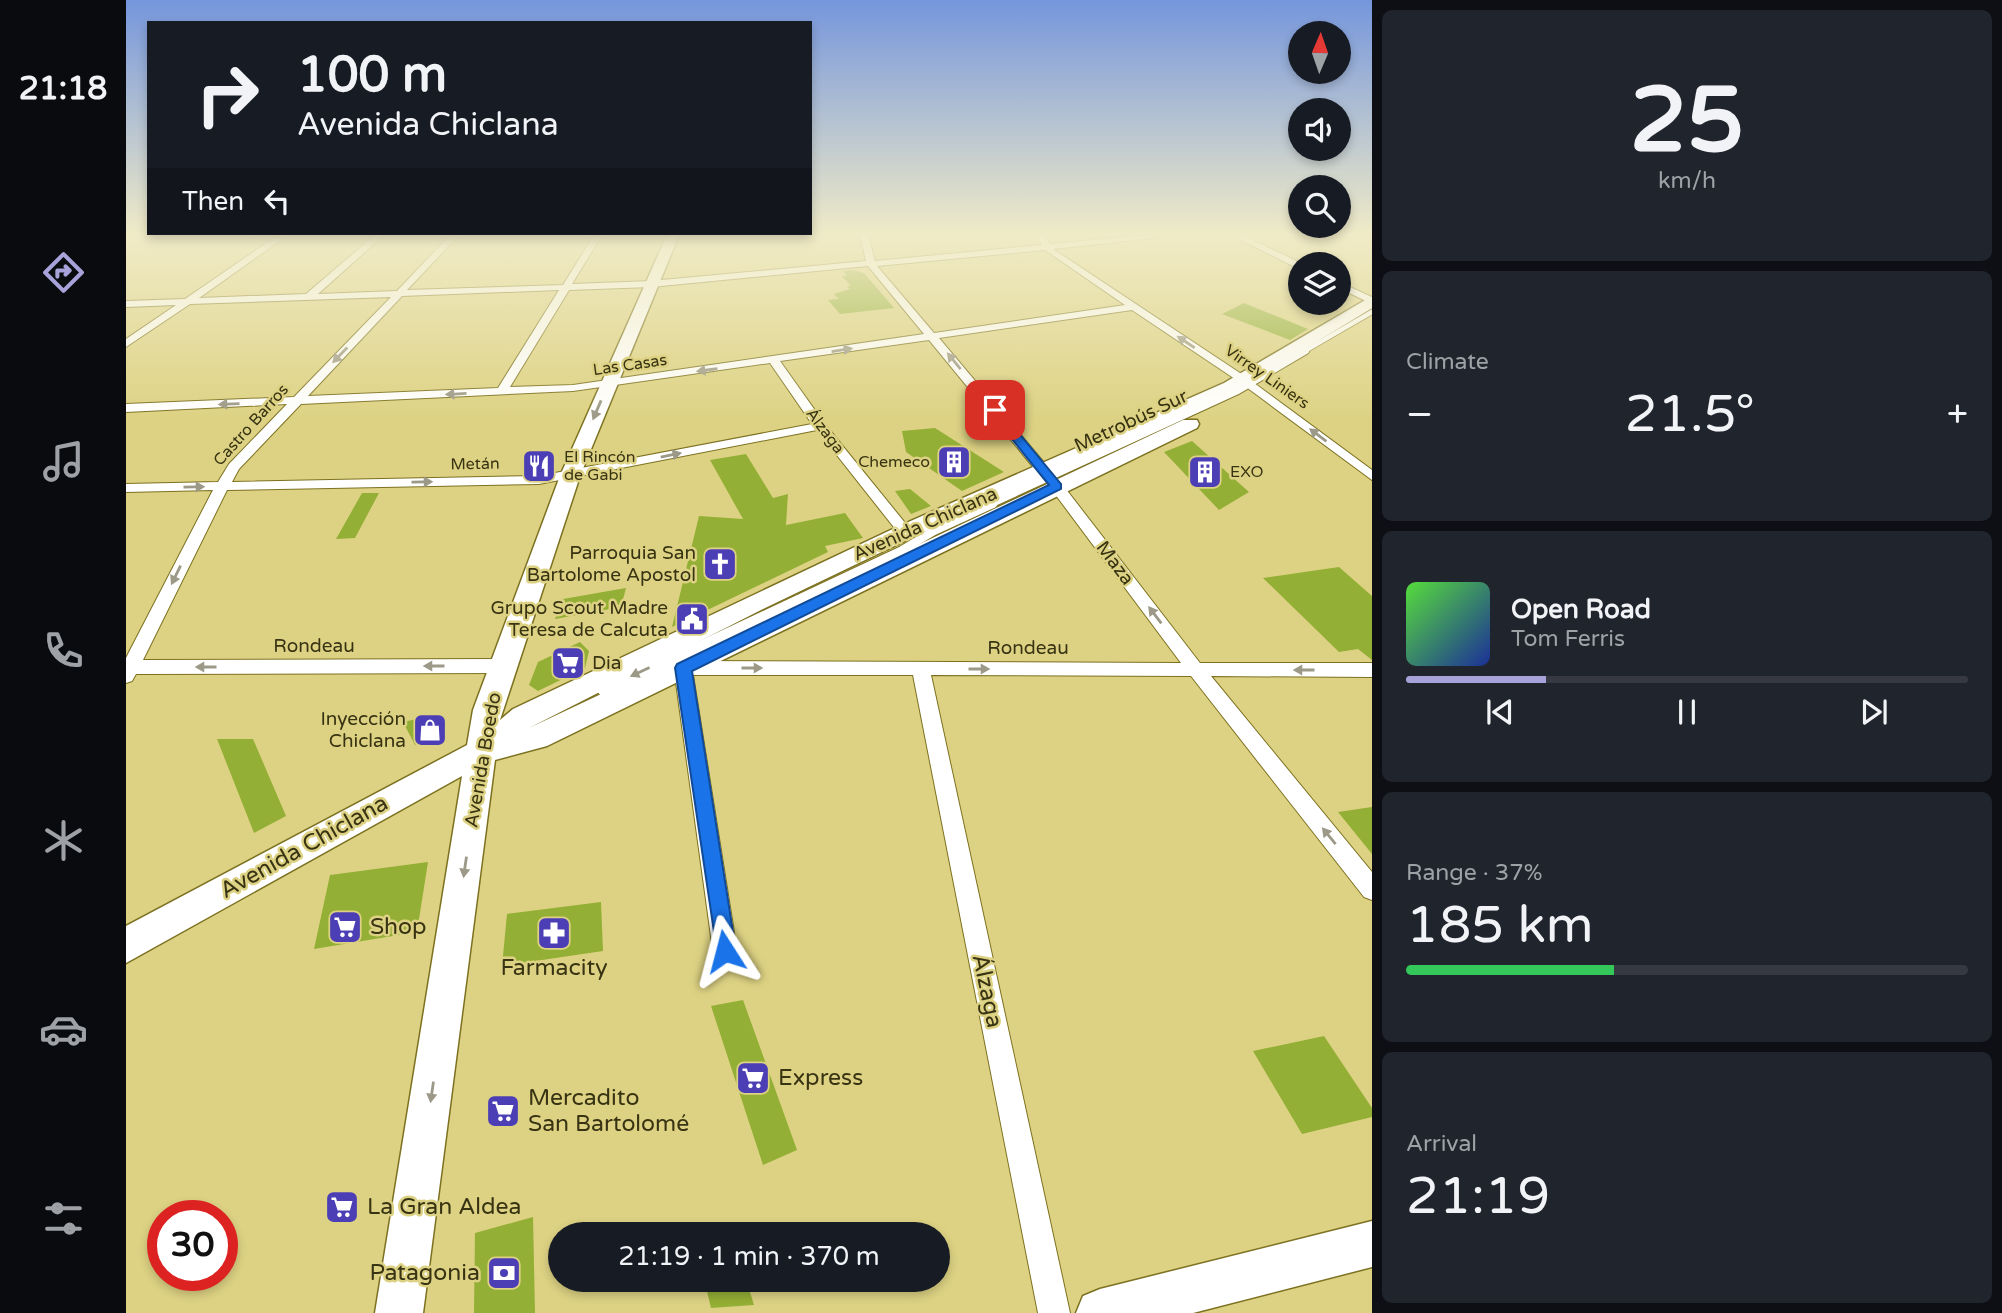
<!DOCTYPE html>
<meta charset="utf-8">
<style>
:root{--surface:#171b24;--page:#20242c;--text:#f1f3f6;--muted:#9ea1a6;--line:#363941;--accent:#a7a2d9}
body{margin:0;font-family:"Varela Round",sans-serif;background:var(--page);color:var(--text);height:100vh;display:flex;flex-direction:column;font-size:26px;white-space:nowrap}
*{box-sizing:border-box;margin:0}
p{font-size:23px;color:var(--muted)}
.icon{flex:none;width:38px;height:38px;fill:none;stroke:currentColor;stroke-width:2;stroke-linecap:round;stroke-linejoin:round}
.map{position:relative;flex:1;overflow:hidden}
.drawer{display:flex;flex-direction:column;gap:10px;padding:10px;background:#0d0f14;width:630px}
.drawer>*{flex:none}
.hud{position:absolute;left:21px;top:21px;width:665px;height:214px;border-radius:0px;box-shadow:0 4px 10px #0003;background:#171b24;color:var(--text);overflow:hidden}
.needle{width:46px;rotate:2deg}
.controls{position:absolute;left:1162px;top:21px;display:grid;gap:14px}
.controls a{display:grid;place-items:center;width:63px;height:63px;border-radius:50%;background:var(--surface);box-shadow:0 4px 10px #0003;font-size:35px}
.speed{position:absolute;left:21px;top:1200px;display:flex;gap:14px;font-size:35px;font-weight:700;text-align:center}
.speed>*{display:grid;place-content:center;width:91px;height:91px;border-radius:50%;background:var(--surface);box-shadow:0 4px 10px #0003;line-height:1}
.speed .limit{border:10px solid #d22;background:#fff;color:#111}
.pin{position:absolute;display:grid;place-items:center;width:60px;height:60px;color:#fff;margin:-30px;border-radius:14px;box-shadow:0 4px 10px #0006}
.me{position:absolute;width:77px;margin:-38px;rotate:351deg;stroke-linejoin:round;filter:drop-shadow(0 0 5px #0008)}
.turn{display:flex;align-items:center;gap:24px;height:147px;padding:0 35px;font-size:32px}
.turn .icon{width:91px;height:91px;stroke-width:2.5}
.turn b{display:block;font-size:49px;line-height:60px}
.then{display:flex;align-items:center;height:66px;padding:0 35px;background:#0003;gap:14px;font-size:26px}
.big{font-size:52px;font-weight:600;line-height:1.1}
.drawer .widget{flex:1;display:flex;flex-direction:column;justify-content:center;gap:10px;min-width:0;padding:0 24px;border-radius:10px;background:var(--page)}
.drawer .dial{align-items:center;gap:0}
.dial b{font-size:91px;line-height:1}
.song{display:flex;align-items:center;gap:21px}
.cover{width:84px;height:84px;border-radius:10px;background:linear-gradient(135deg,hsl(110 70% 55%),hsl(230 70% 35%))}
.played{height:7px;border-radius:4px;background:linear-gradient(90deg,var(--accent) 25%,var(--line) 25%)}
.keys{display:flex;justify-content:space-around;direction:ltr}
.heat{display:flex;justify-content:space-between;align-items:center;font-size:38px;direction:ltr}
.charge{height:10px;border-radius:5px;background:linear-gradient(90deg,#34c759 37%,var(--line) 0)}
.trip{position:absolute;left:422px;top:1222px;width:402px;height:70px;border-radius:35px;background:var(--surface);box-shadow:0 4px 10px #0003;font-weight:600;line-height:70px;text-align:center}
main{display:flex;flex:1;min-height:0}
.tabs{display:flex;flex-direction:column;width:126px;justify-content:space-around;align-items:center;background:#090b0e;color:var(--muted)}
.tabs .icon{width:49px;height:49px}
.tabs .on{color:var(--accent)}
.tabs b{font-size:32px;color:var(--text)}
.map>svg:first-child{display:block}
</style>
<main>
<nav class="tabs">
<b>21:18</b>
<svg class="icon on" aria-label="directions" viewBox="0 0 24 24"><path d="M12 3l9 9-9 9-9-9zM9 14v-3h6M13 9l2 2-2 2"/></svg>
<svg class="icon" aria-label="music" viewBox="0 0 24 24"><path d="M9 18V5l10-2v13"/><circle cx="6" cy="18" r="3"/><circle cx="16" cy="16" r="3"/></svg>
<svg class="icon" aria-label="phone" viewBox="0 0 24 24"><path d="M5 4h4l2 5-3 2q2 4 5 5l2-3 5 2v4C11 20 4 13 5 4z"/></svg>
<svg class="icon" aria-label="climate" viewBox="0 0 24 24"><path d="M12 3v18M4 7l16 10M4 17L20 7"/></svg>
<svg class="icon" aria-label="car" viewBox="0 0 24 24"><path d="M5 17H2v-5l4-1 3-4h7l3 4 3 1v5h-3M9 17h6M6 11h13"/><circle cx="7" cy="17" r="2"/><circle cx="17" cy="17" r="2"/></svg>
<svg class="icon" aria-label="filters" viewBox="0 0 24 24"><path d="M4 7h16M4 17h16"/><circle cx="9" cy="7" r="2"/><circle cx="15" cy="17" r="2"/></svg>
</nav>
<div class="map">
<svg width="1246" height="1313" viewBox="0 0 1246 1313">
<rect width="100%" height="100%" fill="#ddd283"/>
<path fill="#94af35" d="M727,270L738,273L768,308L714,314L702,300L713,299L708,294L724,289L721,286H725L716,276H721L717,271Z
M1118,303L1182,329L1164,340L1096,314Z
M809,428L878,472L836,491L780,452L776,431Z
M1066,441L1123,492L1093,510L1038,452Z
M620,454L647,498L662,494L660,525L719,513L737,538L699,546L702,552L546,627L573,516L617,519L584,460Z
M784,489L805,506L785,514L769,491Z
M236,493H253L229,538L210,539Z
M1213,567L1246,596V660L1232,649L1213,652L1137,578Z
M500,588L495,607L429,619L437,599Z
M454,642L463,651L459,668L412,691L403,685L412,662Z
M314,714L309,733L289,745L277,722Z
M91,739H127L160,816L128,833Z
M1246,807V854L1212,812Z
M302,862L291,932L188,949L204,875Z
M475,902L477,951L376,966L381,914Z
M617,1000L671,1150L637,1165L585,1006Z
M1198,1036L1246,1108V1117L1176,1134L1127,1051Z
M407,1217L409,1313H348L349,1233Z
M578,1279H620L628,1305L585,1308Z"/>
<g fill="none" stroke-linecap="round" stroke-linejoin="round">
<g stroke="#7c7120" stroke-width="6">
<path id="service-far2" d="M1177,352L1246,312"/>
</g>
<g stroke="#7c7120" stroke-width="8">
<path id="service-far1" d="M864,505L1112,391L1180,351"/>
</g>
<g stroke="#7c7120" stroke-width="10">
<path id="service" d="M476,691L776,550L808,531L867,504"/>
</g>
<g stroke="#7c7120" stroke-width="2">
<path id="minor" d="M0,235H8L0,239Z
M152,235H162L73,298L180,294L249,235H258L192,294L271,291L324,235H333L281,290L437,285L468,235H476L446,284L525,281L740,261L734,235H742L749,261L916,245L911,235H919L924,244L1025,235H1056L927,249L1120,377L1246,470V480L1112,381L1006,310L813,338L936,484L1074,663H1246V677L1085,676L1246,872V900L1238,897L1065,676L805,675L944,1313H912L787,675H567L611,951L607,959L599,963L591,959L587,951L548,668L551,663L557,661L1055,663L926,490L803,340L654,361L698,423L784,529L786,532L784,535H774L691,430L413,484L101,490L17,660L376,659L382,661L385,666L382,671L376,673L10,674L6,681L0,683V658L87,490L0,492V484L92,482L103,464L161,404L0,412V404L168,397L265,297L64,304L0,347V339L50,305L0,307V301L59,299ZM919,250L999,305L808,333L751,266ZM742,266L798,334L447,385L384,387L443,290L525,287ZM433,290L372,388L182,396L276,296ZM644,363L686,424L413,476L106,482L113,469L175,404L447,391Z
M1105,235H1116L1177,264H1174V269L1171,268Z
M1213,282L1246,297V304L1213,288Z"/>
</g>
<g stroke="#7c7120" stroke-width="3">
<path id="secondary" d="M541,235H553L454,476L374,720L387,709L771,527L1098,383L1241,299L1246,298V308L1110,391L787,537L635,610L403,728L1057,420H1071L1073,424L1071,428L421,746L369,760L297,1313H249L336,776L0,963V926L341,745L347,710L434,476Z
M1246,1221V1267L1067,1313H950L957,1296L974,1289Z"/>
</g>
<use href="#service-far2" stroke="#fff" stroke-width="4.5"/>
<use href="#service-far1" stroke="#fff" stroke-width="6"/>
<use href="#service" stroke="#fff" stroke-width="8"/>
<use href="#minor" fill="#fff" fill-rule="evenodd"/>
<use href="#secondary" fill="#fff" fill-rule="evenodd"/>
</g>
<defs><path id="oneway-solid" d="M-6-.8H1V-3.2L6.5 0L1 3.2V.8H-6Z" transform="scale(1.75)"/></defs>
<g fill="#9c9988">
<use href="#oneway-solid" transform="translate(1060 342) rotate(-146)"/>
<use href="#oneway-solid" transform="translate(716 350) rotate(-9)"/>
<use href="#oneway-solid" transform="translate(214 355) rotate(134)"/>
<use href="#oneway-solid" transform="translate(828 361) rotate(-129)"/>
<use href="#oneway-solid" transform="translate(581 370) rotate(172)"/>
<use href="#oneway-solid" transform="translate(330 394) rotate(177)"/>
<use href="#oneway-solid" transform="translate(103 404) rotate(178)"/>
<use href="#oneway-solid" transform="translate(471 410) rotate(113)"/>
<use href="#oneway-solid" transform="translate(1192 435) rotate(-143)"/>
<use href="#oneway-solid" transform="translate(545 455) rotate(-11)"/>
<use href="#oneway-solid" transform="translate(296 482) rotate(-1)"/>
<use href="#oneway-solid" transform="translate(68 487) rotate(-1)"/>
<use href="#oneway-solid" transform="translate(50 575) rotate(116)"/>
<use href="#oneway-solid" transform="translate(1029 615) rotate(-127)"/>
<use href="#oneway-solid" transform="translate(308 666) rotate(180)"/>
<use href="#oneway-solid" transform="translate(80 667) rotate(180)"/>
<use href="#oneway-solid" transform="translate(626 668)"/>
<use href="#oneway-solid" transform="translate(853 669)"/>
<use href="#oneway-solid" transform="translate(1178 670) rotate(-180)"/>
<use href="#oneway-solid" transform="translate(514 672) rotate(155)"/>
<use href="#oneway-solid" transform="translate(1203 836) rotate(-129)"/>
<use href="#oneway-solid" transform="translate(339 867) rotate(98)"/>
<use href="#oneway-solid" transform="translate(306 1092) rotate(98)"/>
</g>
<linearGradient id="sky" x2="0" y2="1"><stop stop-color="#7596dc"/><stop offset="0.56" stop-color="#f0ebc7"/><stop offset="1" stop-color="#f0ebc7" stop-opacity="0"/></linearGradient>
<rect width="1246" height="419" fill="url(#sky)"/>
<path fill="#1a73e8" stroke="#114b97" stroke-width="2" d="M865,408H872L935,484V489L566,671L610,951L607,959L599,962L592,959L549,668L551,664L923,485L865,413Z"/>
<defs>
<g id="building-square" transform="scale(1.75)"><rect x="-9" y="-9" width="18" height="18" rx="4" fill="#4c3fb6" stroke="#ddd283"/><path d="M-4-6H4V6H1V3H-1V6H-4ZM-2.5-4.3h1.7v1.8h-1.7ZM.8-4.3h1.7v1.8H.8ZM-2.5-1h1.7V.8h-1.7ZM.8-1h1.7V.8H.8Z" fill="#fff"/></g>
<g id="restaurant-square" transform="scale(1.75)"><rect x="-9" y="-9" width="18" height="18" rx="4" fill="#4c3fb6" stroke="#ddd283"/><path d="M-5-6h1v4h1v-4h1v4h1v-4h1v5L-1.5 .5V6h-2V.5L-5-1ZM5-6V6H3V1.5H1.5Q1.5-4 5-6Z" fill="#fff"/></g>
<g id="church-square" transform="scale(1.75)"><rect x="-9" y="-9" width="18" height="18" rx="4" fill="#4c3fb6" stroke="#ddd283"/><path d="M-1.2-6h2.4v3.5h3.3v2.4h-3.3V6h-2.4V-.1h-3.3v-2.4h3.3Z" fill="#fff"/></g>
<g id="civic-square" transform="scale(1.75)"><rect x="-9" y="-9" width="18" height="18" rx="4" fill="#4c3fb6" stroke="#ddd283"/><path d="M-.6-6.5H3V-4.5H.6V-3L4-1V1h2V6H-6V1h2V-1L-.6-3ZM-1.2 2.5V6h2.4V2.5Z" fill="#fff"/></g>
<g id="supermarket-square" transform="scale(1.75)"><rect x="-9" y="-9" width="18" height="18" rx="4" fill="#4c3fb6" stroke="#ddd283"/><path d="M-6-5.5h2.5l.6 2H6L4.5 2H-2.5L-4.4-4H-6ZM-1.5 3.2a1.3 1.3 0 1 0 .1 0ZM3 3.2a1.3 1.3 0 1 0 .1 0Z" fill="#fff"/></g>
<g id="shop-square" transform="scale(1.75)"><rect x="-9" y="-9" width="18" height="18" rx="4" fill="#4c3fb6" stroke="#ddd283"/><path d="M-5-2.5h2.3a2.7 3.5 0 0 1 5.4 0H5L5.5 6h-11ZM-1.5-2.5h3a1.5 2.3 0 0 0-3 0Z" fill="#fff"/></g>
<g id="pharmacy-square" transform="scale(1.75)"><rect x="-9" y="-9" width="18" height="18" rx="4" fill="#4c3fb6" stroke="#ddd283"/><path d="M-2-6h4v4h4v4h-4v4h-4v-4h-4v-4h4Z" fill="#fff"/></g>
<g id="bank-square" transform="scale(1.75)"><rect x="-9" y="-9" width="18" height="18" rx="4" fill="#4c3fb6" stroke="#ddd283"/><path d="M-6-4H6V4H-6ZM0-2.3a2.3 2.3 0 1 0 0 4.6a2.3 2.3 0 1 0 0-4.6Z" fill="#fff"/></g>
</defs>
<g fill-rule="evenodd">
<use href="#building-square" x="828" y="462"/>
<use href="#restaurant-square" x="413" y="466"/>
<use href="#building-square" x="1079" y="472"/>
<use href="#church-square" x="594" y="564"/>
<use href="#civic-square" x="566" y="619"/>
<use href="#supermarket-square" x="442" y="663"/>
<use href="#shop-square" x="304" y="730"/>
<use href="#supermarket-square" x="219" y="927"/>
<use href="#pharmacy-square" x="428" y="933"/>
<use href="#supermarket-square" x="627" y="1078"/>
<use href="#supermarket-square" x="377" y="1111"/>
<use href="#supermarket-square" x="216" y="1207"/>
<use href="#bank-square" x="378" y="1273"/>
</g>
<g text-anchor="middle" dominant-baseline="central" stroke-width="5" stroke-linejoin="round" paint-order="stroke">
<g font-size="16" fill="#383312" stroke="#ddd283">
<text transform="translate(504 365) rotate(-8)">Las Casas</text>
<text transform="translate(1141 377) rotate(35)">Virrey Liniers</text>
<text transform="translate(125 425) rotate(-48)">Castro Barros</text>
<text transform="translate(699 431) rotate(53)">Álzaga</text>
<text transform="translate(349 464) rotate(-1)">Metán</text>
</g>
<g font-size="16" fill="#383312" stroke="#ddd283" text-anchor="start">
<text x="438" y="457">El Rincón<tspan x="438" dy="18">de Gabi</tspan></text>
<text x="804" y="462" text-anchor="end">Chemeco</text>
<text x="1104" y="472">EXO</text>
</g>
<g font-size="19" fill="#383312" stroke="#ddd283">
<text transform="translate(1005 421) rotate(-25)">Metrobús Sur</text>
<text transform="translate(799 524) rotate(-24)">Avenida Chiclana</text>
<text transform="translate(989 563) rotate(53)">Maza</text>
<text x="188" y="646">Rondeau</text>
<text x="902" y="648">Rondeau</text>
<text transform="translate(357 760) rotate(-80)">Avenida Boedo</text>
</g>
<g font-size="19" fill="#383312" stroke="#ddd283" text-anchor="end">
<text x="570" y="553">Parroquia San<tspan x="570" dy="22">Bartolome Apostol</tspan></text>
<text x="542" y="608">Grupo Scout Madre<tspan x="542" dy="22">Teresa de Calcuta</tspan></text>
<text x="466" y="663" text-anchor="start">Dia</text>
<text x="280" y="719">Inyección<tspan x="280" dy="22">Chiclana</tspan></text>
</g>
<g font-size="23" fill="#383312" stroke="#ddd283">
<text transform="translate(178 847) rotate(-29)">Avenida Chiclana</text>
<text transform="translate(861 991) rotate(78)">Álzaga</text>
</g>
<g font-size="23" fill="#383312" stroke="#ddd283" text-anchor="start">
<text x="244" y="927">Shop</text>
<text x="428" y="968" text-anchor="middle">Farmacity</text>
<text x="652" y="1078">Express</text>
<text x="402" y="1098">Mercadito<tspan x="402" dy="26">San Bartolomé</tspan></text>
<text x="241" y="1207">La Gran Aldea</text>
<text x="354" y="1273" text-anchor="end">Patagonia</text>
</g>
</g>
</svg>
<div class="controls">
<a><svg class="needle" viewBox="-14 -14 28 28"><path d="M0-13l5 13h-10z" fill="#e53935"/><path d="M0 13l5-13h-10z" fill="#9ea1a6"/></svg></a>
<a><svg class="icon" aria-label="sound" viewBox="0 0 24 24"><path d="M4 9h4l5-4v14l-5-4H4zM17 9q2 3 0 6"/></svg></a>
<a><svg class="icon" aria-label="search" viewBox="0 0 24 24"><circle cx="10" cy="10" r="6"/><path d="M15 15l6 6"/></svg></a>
<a><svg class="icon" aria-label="layers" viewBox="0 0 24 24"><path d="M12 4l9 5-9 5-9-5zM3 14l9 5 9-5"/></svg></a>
</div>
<div class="speed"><div class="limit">30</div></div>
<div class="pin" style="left:869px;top:410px;background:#d93025"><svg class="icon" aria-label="arrive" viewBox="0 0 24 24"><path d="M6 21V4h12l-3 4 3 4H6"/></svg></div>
<svg class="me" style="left:599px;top:951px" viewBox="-20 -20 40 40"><path d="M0-17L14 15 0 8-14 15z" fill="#1a73e8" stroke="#fff" stroke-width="4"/></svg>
<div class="trip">21:19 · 1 min · 370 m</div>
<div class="hud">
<div class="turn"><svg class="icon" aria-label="right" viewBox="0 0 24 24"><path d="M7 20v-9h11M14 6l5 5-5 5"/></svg><div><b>100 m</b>Avenida Chiclana</div></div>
<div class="then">Then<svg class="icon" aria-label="left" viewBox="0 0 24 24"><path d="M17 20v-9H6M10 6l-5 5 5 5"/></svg></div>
</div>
</div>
<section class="drawer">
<div class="widget dial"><b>25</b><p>km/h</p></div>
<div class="widget"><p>Climate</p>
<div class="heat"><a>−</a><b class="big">21.5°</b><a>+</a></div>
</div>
<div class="widget">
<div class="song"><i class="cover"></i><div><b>Open Road</b><p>Tom Ferris</p></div></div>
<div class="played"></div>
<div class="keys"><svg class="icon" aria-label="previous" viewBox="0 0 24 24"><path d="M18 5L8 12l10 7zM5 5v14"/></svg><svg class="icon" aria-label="pause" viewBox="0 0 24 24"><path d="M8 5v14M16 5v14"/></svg><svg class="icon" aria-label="next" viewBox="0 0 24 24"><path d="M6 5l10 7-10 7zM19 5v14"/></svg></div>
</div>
<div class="widget"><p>Range · 37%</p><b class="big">185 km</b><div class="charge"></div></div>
<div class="widget"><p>Arrival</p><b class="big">21:19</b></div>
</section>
</main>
